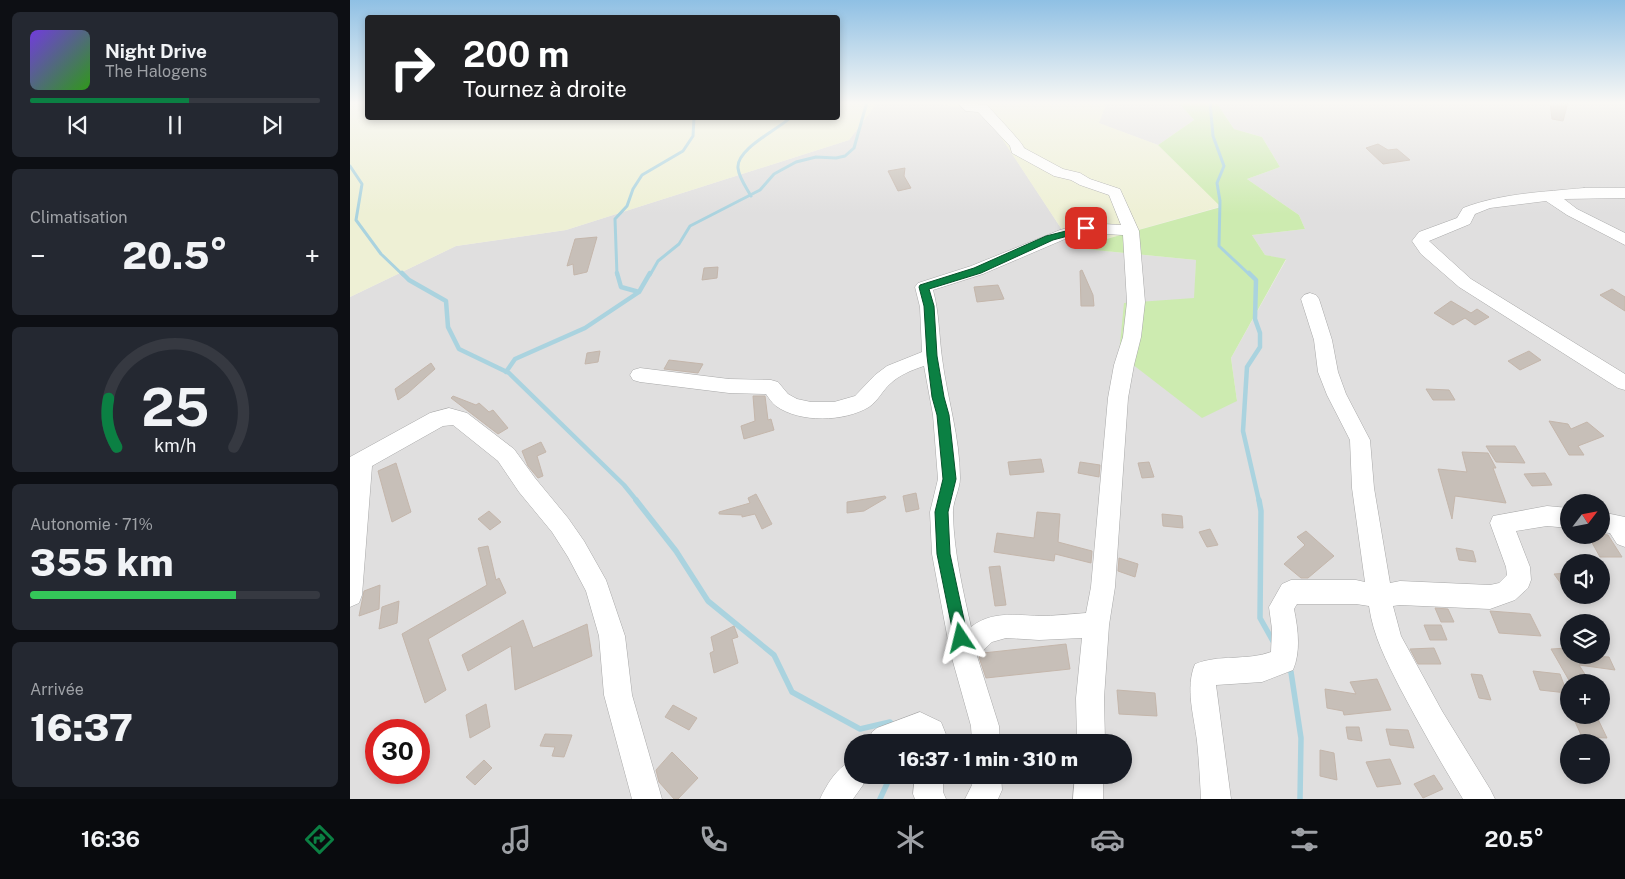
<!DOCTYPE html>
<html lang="fr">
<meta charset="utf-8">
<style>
:root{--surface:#171b24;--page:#242831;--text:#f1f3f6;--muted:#9ea1a6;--line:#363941;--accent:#0b8043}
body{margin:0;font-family:"Public Sans",sans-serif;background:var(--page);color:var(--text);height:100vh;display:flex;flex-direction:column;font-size:19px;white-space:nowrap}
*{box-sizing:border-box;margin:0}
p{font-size:16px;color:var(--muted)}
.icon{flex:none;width:28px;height:28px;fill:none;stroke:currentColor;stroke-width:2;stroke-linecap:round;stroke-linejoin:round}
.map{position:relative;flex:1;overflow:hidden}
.details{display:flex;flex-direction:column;gap:12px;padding:12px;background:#0d0f14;width:350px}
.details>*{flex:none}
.top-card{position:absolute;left:15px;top:15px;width:475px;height:105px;border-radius:5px;box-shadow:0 2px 8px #0003;background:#202124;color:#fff;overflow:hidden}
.needle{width:32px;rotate:58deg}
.tools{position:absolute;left:1210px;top:494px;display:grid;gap:10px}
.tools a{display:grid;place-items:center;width:50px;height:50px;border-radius:50%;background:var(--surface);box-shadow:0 2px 8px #0003;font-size:25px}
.speed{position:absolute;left:15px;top:719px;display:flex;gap:10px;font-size:25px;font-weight:700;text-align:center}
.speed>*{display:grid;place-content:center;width:65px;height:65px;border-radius:50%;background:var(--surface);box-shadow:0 2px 8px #0003;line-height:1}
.speed .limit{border:8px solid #d22;background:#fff;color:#111}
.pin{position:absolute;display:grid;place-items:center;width:42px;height:42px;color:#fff;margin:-21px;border-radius:10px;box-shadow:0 2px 8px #0006}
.me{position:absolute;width:55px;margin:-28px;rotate:350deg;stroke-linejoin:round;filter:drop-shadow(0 0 4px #0008)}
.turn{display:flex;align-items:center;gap:18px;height:105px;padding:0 15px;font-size:22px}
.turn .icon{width:65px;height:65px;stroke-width:2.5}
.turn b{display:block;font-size:35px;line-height:42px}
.big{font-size:38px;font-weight:800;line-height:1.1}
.details .widget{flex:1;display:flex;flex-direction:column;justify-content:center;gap:8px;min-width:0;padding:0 18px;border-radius:8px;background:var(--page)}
.details .dial{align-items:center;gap:0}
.dial svg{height:130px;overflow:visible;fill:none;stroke:var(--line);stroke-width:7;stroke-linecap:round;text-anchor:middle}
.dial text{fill:var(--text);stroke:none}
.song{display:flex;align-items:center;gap:15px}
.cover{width:60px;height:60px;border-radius:8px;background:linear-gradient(135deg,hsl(260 70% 55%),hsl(110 70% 35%))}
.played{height:5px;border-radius:2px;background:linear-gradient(90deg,var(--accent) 55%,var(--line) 55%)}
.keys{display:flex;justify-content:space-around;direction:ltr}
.heat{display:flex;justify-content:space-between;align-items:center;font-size:28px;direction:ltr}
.charge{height:8px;border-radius:4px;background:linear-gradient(90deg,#34c759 71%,var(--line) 0)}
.trip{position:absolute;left:494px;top:734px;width:288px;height:50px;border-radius:25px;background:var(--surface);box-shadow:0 2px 8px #0003;font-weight:800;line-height:50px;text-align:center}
.tabs{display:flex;height:80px;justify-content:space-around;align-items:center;background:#090b0e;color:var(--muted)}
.tabs .icon{width:35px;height:35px}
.tabs .selected{color:var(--accent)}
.tabs b{font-size:22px;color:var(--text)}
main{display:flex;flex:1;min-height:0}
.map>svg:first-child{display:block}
</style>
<main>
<section class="details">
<div class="widget">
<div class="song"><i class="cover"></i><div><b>Night Drive</b><p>The Halogens</p></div></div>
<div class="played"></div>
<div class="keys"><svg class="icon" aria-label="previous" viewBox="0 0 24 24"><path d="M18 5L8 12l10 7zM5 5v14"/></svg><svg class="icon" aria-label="pause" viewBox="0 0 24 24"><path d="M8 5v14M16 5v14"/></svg><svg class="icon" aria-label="next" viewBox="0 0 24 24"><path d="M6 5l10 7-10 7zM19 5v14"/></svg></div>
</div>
<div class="widget"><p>Climatisation</p>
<div class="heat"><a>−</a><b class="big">20.5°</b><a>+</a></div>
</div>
<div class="widget dial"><svg viewBox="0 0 100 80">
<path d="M14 69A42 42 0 1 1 86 69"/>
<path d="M14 69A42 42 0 0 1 9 39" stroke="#0b8043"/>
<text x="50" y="56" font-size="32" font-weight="700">25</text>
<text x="50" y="72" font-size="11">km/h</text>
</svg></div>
<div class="widget"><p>Autonomie · 71%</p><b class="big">355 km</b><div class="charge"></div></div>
<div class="widget"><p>Arrivée</p><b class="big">16:37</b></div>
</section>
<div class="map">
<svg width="1275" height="799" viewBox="0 0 1275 799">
<rect width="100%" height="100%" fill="#f2efe9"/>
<path fill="#e0dfdf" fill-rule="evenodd" d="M528,102H573L633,109L724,248L846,260L845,298L887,401L881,358L936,260L915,255L902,235L955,229L949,215L897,179L930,167L912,137L884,129L866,102H1275V799H0V297L106,246L216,230L499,140ZM1219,502H1251V535H1219ZM1219,562H1251V595H1219ZM1219,622H1251V655H1219ZM1219,682H1251V715H1219ZM26,730H69V772H26ZM502,742H772V775H502ZM1219,742H1251V775H1219Z
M757,102H828L844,120L808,145L748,123Z"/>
<path fill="#eef0d5" d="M0,102H17L18,118H488V102H528L499,140L216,230L106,246L0,297Z
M573,102H757L749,123L808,145L872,206L724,248L633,110Z"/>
<path fill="#cdebb0" d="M828,102H866L884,129L912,137L930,167L897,179L949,215L955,229L902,235L915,255L936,259L881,358L887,401L852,418L769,354L774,303L844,298L846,260L724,248L871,207L808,145L844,120Z"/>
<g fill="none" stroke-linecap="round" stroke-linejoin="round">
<path stroke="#aad3df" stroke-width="3" d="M860,102L863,136L874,166L867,183L870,201L869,246L900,275
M0,166L12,184L6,220L31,254L53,275
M401,196C396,187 389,178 388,168C386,149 427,130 440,118
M267,275L265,219L277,206L283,189L292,175L333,151L343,136L344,118
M300,275L308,261L329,244L340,226L410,190L424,174L446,162L466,157L486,158L495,156L504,148L517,102"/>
<path stroke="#aad3df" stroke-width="4.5" d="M52,273L59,280L96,301L98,327L109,349L159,373L274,485L287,501
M267,273L271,287L289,292
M899,273L906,280L905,319L910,333V347L897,367L893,431L909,501
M156,372L165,359L235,328L289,292L300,273"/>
<path stroke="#aad3df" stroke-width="5.5" d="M286,500L326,551L358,601L424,655L442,692L510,729L540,722L543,726
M909,500L911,511L910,618L924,643
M938,667L941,672L951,738L950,799
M530,799L541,775"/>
</g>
<path fill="#c7bfb8" stroke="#c4b6ab" d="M1200,102H1218L1213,121L1202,119Z
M1028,144L1038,150L1047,149L1060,160L1033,164L1016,148Z
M555,168L554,176L561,188L548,191L538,171Z
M247,237L237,272L224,275L223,264L217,266L225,239Z
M368,267L367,278L352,280L354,268Z
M732,270L743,295L744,306H731L730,271Z
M648,285L654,299L627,302L624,287Z
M1262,289L1275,297V311L1250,295Z
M1101,301L1121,313L1127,309L1139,317L1125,325L1115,318L1103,325L1084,313Z
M250,351L248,362L235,364L237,353Z
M1179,351L1191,360L1170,370L1158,361Z
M319,360L353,364L348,373L314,369Z
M81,363L85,369L58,393L48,400L45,389Z
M1076,389L1099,390L1105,400H1083Z
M103,396L126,405L129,403L139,412L143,410L158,428L148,434L101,398Z
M403,396H415L418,420L421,419L424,430L394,439L391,426L405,421Z
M1199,421L1218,424L1221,429L1237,422L1254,436L1228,446L1234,455H1219Z
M191,442L196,452L187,456L193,476L188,478L178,466L172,451Z
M1136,446H1165L1175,463L1146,462Z
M1112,452L1138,453L1146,468H1143L1156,503L1105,496L1102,519L1088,469L1117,472Z
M691,459L694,472L660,475L658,462Z
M730,462L750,465L749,477L728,473Z
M799,462L804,477L792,478L788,463Z
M46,463L61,512L42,522L28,471Z
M1195,473L1202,485L1182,486L1174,474Z
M566,493L569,509L556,512L553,496Z
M406,494L422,524L412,529L405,514L392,517V515L369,514V512L400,503L398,498Z
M535,496L536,498L514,511L497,513V502Z
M139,511L151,522L140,530L128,519Z
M687,512L710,514L708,542L742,551L741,563L705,554L704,561L644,552L647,533L684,538Z
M812,514L832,516L833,528L813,526Z
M860,529L868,545L857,547L849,532Z
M956,531L984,556L958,578H951L934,564L955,545L947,537Z
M1251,534L1258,535L1272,557H1250L1240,539H1251Z
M138,546L146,580L149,578L156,593L78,639L96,690L75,703L52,634L137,585L128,548Z
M1106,548L1123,551L1126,562L1109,560Z
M769,558L788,564L785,577L768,571Z
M650,566L656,605L645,606L639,567Z
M1219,573V595L1204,574Z
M30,585L29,609L9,616L14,591Z
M49,601L47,623L29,629L32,607Z
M1085,608L1098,609L1104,622H1091Z
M1140,611L1180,614L1191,636L1149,633Z
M173,620L183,648L237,624L242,656L165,690L161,646L118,671L112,655Z
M1074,625H1091L1097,640H1080Z
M384,626L388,637L382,639L388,663L364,673L360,653L364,651L361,637Z
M716,644L720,669L636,678L629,657L633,653Z
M1084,648L1091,664H1068L1060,649Z
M1217,648L1219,655L1259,657L1265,670L1229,665L1240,682H1220L1201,649Z
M1183,671L1210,674L1217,693L1190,690Z
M1121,674L1132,675L1141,700L1129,698Z
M1027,679L1041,710L994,715L993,711L977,708L975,689L1006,694L1000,682Z
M767,690L805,693L807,716L769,714Z
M136,704L140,727L120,738L116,715Z
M323,705L347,718L339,730L315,717Z
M1222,715H1246L1257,738L1232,737Z
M996,727H1009L1012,741L998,739Z
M1036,729L1058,730L1064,748L1040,745Z
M195,734L222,735L214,757L202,756L205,747L190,746Z
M970,750L984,753L987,780L970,776Z
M322,752L348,778L328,799H324L309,782L306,770Z
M1040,759L1051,784L1027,787L1016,762Z
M134,760L142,768L125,785L116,777Z
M1084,775L1093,789L1073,798L1064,784Z"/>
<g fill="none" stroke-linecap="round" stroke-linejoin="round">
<g stroke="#a9a9a9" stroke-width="1">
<path id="minor" d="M606,102L637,105C643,112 673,143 674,148L713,169L730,173L740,179L770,189L789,231L795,302L791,337L784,365L778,398L765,587L759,625L754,698L755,742H727L726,698L732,638L689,640L656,638L642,642L627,656L649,726L650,742H622L621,726L600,651L582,554L580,512L588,479L583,415L574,366C562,370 549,375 540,384C532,391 528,401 519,407C494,422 450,423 426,406C422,403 419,398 416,394L379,393L290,382L283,380L280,375L283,370L290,368L379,379L421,380L428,382L438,394L447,399L461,402H484L505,396L525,375L537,366L572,352L570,307L565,287L568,283L621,266L710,230L736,223L771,225L759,195L730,185L721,180L704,176L662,153L660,146L628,112L616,111ZM736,233L773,235L777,302L773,337L764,365L758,398L741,587L736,613C720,614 704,616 689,616C665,615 641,611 621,627C613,590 604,553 603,515C602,502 610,490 610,478C610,437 597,398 592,358C589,335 589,312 583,290L633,274L722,236Z
M1234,188H1275V198L1214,199L1227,209L1275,233V245L1217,215L1196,201L1140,208L1125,214L1120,224L1079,241L1121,279L1275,374V390L1268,388L1109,287L1071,254L1062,241L1069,232L1107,218L1113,208C1152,193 1193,192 1234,188Z
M960,293L966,295L969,299L982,340L988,372L996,394L1020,440L1024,488L1040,583L1050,581L1140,585L1149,583L1157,575L1156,567L1140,523L1143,516L1197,506L1219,508V528L1197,526L1166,531L1180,567L1181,580L1178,588L1165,600L1140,609L1050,605L1043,606L1051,636L1092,711L1140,789L1145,799H1113C1091,763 1070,726 1050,688C1037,662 1023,636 1019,606L1006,604H947L944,609C948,629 951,651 943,670L912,682L866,685L881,799H851C850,780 849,760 847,741C844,716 835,688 845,664C869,654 897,661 921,652L922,629L919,607L932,584L941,580H1006L1015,582L1002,488L1000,440L977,395L968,372L964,340L951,299L954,295Z
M99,408L117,413L164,449L185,478L218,518L234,541L256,580L275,636L282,695L312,799H282L254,695L249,636L236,591L218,557L202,532L169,492L148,461L103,425L93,426L22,466L12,595L9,603L0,607V457L80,413Z
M1251,512L1275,517V547L1267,544L1260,533L1251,532Z
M570,712L591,722L599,742H571L569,740L563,742H518L522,732L527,728Z
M502,761V775H517L513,785L503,799H470C477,784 487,767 502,761Z
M565,775H593V792L596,799H565L563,794Z
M623,775H651L652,790L648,799H615L622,785Z
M725,775H753V799H723Z"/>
</g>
<use href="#minor" fill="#fff" fill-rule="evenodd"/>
</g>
<linearGradient id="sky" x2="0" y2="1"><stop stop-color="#8fc0e4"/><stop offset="0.48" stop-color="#f9f8f5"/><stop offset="1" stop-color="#f9f8f5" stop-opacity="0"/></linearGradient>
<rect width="1275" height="214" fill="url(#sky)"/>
<path fill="#0b8043" stroke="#07532c" d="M736,226L740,227V230L703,240L631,273L579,289L584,306L587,356L594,397L599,415L606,479L598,512L600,554L618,638L616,643L611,645L606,643L604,638L587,554L585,512L593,479L587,415L582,397L577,356L574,306L569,287L570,285L624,268L696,236Z"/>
</svg>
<div class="tools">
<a><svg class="needle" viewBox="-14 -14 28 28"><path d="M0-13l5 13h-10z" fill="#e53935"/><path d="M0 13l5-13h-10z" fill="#9ea1a6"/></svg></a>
<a><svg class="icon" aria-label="sound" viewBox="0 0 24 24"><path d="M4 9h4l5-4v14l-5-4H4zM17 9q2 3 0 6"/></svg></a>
<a><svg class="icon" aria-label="layers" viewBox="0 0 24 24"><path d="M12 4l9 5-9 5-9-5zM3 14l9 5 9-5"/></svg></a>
<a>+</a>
<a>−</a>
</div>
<div class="speed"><div class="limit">30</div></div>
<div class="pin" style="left:736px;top:228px;background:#d93025"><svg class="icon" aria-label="arrive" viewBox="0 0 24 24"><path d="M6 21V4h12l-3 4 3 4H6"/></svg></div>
<svg class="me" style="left:611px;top:638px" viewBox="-20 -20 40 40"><path d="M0-17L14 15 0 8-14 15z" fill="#0b8043" stroke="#fff" stroke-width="4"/></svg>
<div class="trip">16:37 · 1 min · 310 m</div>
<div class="top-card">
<div class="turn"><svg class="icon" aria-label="right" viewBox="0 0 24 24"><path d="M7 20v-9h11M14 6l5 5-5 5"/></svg><div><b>200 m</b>Tournez à droite</div></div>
</div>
</div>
</main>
<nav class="tabs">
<b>16:36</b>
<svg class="icon selected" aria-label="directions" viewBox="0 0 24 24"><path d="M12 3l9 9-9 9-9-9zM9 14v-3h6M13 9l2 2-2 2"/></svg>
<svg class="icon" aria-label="music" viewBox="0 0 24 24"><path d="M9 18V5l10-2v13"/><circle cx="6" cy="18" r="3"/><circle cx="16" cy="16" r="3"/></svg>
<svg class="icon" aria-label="phone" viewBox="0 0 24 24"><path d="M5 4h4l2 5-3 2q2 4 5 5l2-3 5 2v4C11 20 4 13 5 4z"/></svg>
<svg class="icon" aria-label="climate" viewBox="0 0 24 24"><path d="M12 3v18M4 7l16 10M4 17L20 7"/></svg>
<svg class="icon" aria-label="car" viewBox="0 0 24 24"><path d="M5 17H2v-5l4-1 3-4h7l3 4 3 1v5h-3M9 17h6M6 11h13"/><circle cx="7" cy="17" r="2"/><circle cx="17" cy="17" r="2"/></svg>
<svg class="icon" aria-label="filters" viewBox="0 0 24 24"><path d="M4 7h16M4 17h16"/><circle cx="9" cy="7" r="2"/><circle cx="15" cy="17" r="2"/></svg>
<b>20.5°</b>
</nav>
